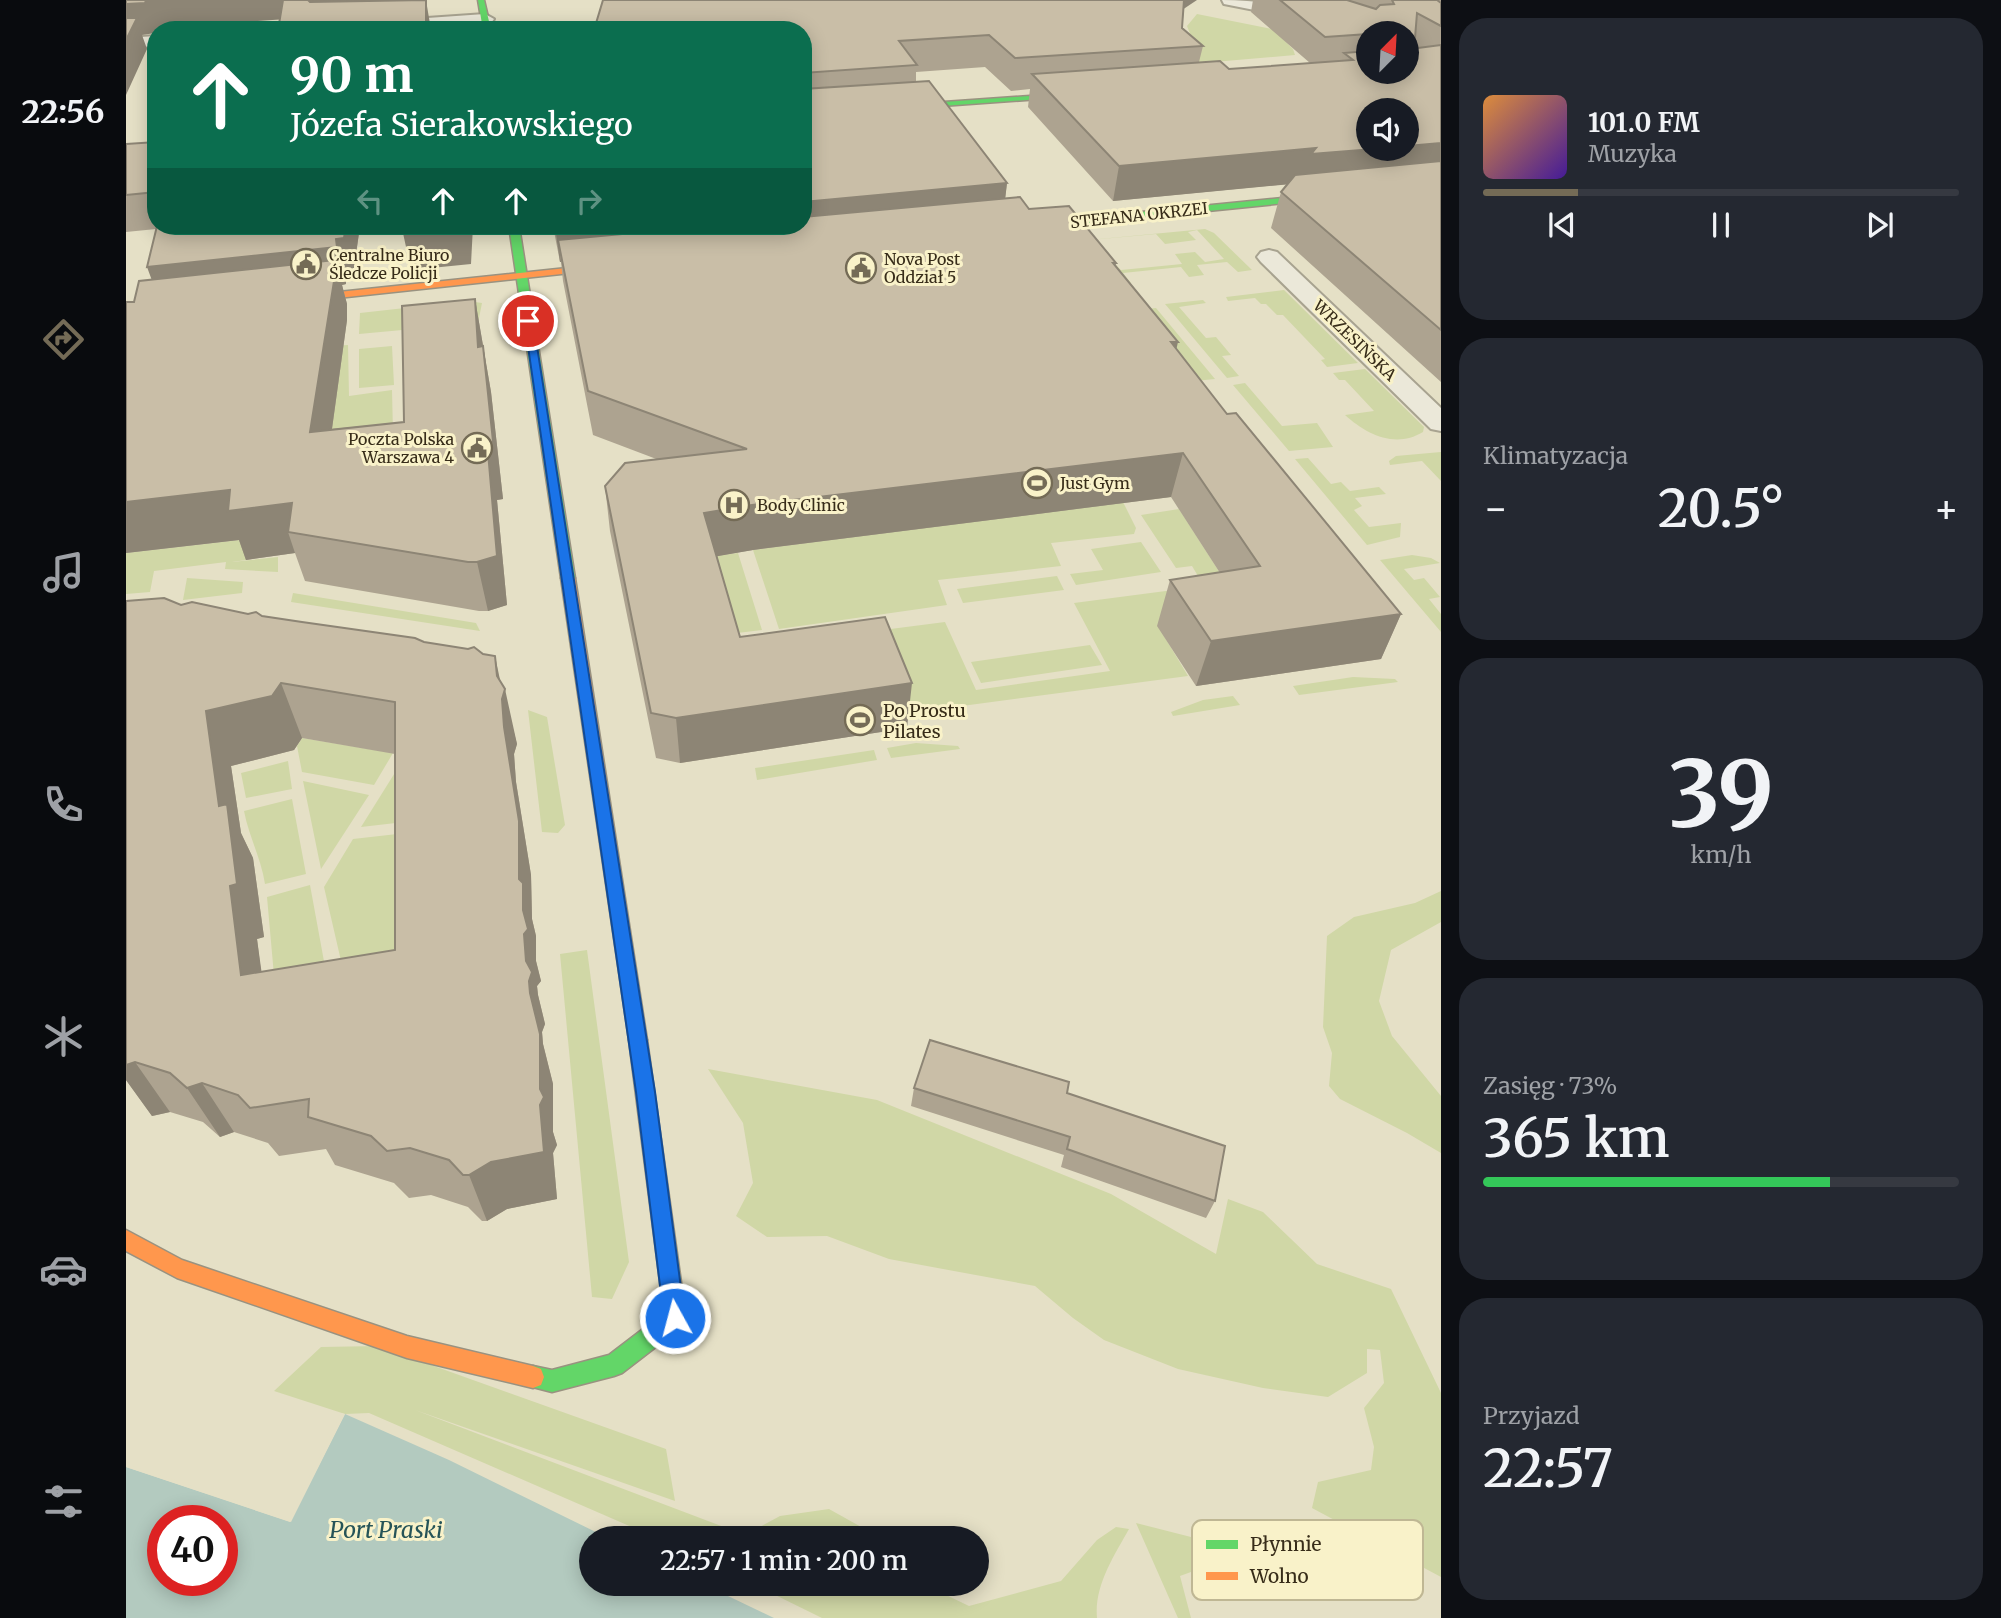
<!DOCTYPE html>
<html lang="pl">
<meta charset="utf-8">
<style>
:root{--surface:#171b24;--page:#242831;--text:#f1f3f6;--muted:#9ea1a6;--line:#363941;--accent:#746b56}
body{margin:0;font-family:Merriweather,serif;background:var(--page);color:var(--text);height:100vh;display:flex;flex-direction:column;font-size:26px;white-space:nowrap}
*{box-sizing:border-box;margin:0}
p{font-size:23px;color:var(--muted)}
.icon{flex:none;width:38px;height:38px;fill:none;stroke:currentColor;stroke-width:2;stroke-linecap:round;stroke-linejoin:round}
.map{position:relative;flex:1;overflow:hidden}
.sheet{display:flex;flex-direction:column;gap:18px;padding:18px;background:#0d0f14;width:560px}
.sheet>*{flex:none}
.hud{position:absolute;left:21px;top:21px;width:665px;height:214px;border-radius:28px;box-shadow:0 4px 18px #0003;background:#0b6e4f;color:#fff;overflow:hidden}
.needle{width:46px;rotate:24deg}
.fabs{position:absolute;left:1230px;top:21px;display:grid;gap:14px}
.fabs a{display:grid;place-items:center;width:63px;height:63px;border-radius:50%;background:var(--surface);box-shadow:0 4px 18px #0003;font-size:35px}
.speed{position:absolute;left:21px;top:1505px;display:flex;gap:14px;font-size:35px;font-weight:700;text-align:center}
.speed>*{display:grid;place-content:center;width:91px;height:91px;border-radius:50%;background:var(--surface);box-shadow:0 4px 18px #0003;line-height:1}
.speed .limit{border:10px solid #d22;background:#fff;color:#111}
.pin{position:absolute;display:grid;place-items:center;width:60px;height:60px;color:#fff;margin:-30px;border:4px solid #fff;border-radius:50%;box-shadow:0 2px 7px #0007}
.me{position:absolute;width:77px;margin:-38px;rotate:353deg;stroke-linejoin:round;filter:drop-shadow(0 0 5px #0008)}
.turn{display:flex;align-items:center;gap:24px;height:147px;padding:0 28px;font-size:32px}
.turn .icon{width:91px;height:91px;stroke-width:2.5}
.turn b{display:block;font-size:49px;line-height:60px}
.lanes{display:flex;align-items:center;height:66px;padding:0 28px;background:#0003;justify-content:center;gap:35px;direction:ltr}
.lanes .off{opacity:.35}
.big{font-size:52px;font-weight:600;line-height:1.1}
.sheet .card{flex:1;display:flex;flex-direction:column;justify-content:center;gap:10px;min-width:0;padding:0 24px;border-radius:28px;background:var(--page)}
.sheet .dial{align-items:center;gap:0}
.dial b{font-size:91px;line-height:1}
.song{display:flex;align-items:center;gap:21px}
.cover{width:84px;height:84px;border-radius:10px;background:linear-gradient(135deg,hsl(30 70% 55%),hsl(260 70% 35%))}
.played{height:7px;border-radius:4px;background:linear-gradient(90deg,var(--accent) 20%,var(--line) 20%)}
.keys{display:flex;justify-content:space-around;direction:ltr}
.heat{display:flex;justify-content:space-between;align-items:center;font-size:38px;direction:ltr}
.charge{height:10px;border-radius:5px;background:linear-gradient(90deg,#34c759 73%,var(--line) 0)}
.trip{position:absolute;left:453px;top:1526px;width:410px;height:70px;border-radius:35px;background:var(--surface);box-shadow:0 4px 18px #0003;font-weight:600;line-height:70px;text-align:center}
main{display:flex;flex:1;min-height:0}
.tab-bar{display:flex;flex-direction:column;width:126px;justify-content:space-around;align-items:center;background:#090b0e;color:var(--muted)}
.tab-bar .icon{width:49px;height:49px}
.tab-bar .current{color:var(--accent)}
.tab-bar b{font-size:32px;color:var(--text)}
.map>svg:first-child{display:block}
</style>
<main>
<nav class="tab-bar">
<b>22:56</b>
<svg class="icon current" aria-label="directions" viewBox="0 0 24 24"><path d="M12 3l9 9-9 9-9-9zM9 14v-3h6M13 9l2 2-2 2"/></svg>
<svg class="icon" aria-label="music" viewBox="0 0 24 24"><path d="M9 18V5l10-2v13"/><circle cx="6" cy="18" r="3"/><circle cx="16" cy="16" r="3"/></svg>
<svg class="icon" aria-label="phone" viewBox="0 0 24 24"><path d="M5 4h4l2 5-3 2q2 4 5 5l2-3 5 2v4C11 20 4 13 5 4z"/></svg>
<svg class="icon" aria-label="climate" viewBox="0 0 24 24"><path d="M12 3v18M4 7l16 10M4 17L20 7"/></svg>
<svg class="icon" aria-label="car" viewBox="0 0 24 24"><path d="M5 17H2v-5l4-1 3-4h7l3 4 3 1v5h-3M9 17h6M6 11h13"/><circle cx="7" cy="17" r="2"/><circle cx="17" cy="17" r="2"/></svg>
<svg class="icon" aria-label="filters" viewBox="0 0 24 24"><path d="M4 7h16M4 17h16"/><circle cx="9" cy="7" r="2"/><circle cx="15" cy="17" r="2"/></svg>
</nav>
<div class="map">
<svg width="1315" height="1618" viewBox="0 0 1315 1618">
<rect width="100%" height="100%" fill="#e5e0c6"/>
<path fill="#d0d7a6" d="M1071,14L1166,33L1157,39L1167,49L1169,55L1064,64L1065,36L1061,26Z
M1079,229L1088,233L1126,270L1112,272L1101,262L1071,265L1078,275L1063,277L1055,267L997,273L1005,283H1002L983,263L986,261L995,270L1056,264L1049,254L1069,252L1079,262L1098,259L1071,230L1062,232L1070,240L1039,244L1030,234L942,242Z
M1158,290L1232,363L1201,367L1195,360L1199,359L1157,315H1151L1140,304H1135L1129,298L1102,301L1100,297Z
M1077,300L1080,303L1053,307L1080,338L1090,337L1105,355L1096,356L1113,376L1101,378L1039,304Z
M342,301L356,303L352,323L233,334L234,313Z
M1030,308L1089,379L1069,381L1011,310Z
M222,345L223,396L266,390L267,433L166,434L189,347Z
M266,346L268,385L233,388V349Z
M1239,369L1298,427L1297,432C1269,449 1240,434 1219,415L1248,411L1219,380H1213L1207,373Z
M1119,383L1156,426L1191,423L1207,447L1163,451L1107,385Z
M1315,452V481L1296,461L1264,465L1263,461L1270,456Z
M1182,458L1205,484L1215,482L1224,491L1253,487L1260,494L1229,498L1236,506L1228,510L1243,527L1275,523L1274,537L1241,545L1169,459Z
M997,502L1010,528L1008,534L925,543L935,566L812,580L821,605L653,629L627,550Z
M1053,509L1119,612L1032,626L1062,676L776,714L608,649L819,622L850,690L984,671L948,603L1078,586L1066,566L1050,568L1015,515Z
M122,539L120,560L106,562L152,557V572L99,569L100,562L28,571L24,592L0,594V553Z
M1015,542L1035,572L950,585L944,574L977,570L965,549Z
M612,553L636,630L603,634L580,557Z
M1286,555L1305,558L1314,563L1278,569L1288,580L1298,578L1314,597L1303,599L1315,614V632L1254,560Z
M931,576L938,590L837,603L831,589Z
M61,578L117,582L116,593L57,600Z
M167,593L350,623L354,631L165,602Z
M964,645L976,665L855,683L845,662Z
M1227,677L1269,679L1272,682L1173,695L1167,686Z
M1107,696L1114,705L1047,716L1045,712L1077,700Z
M402,710L421,717L439,825L432,833L416,832Z
M176,738L267,753L248,785L176,772L171,746Z
M790,743L832,746L834,749L765,758L761,748Z
M748,750L751,760L631,780L629,768Z
M280,755L287,821L235,827Z
M162,761L166,789L120,798L115,773Z
M177,781L243,795L195,869Z
M166,799L180,874L139,884C135,858 123,837 118,811Z
M280,833L268,886L280,990L224,1000L198,887L227,839Z
M184,885L204,994L151,1009L141,897Z
M1315,891V922L1265,950L1253,1001L1266,1036L1315,1096V1153L1281,1133L1214,1099L1203,1086L1206,1053L1197,1027L1201,936L1228,917L1289,903Z
M461,950L503,1262L486,1299L466,1297L434,954Z
M582,1069L751,1100L985,1194L1090,1254L1102,1199L1137,1212L1191,1264L1265,1289L1315,1393V1577L1186,1508L1192,1482L1245,1470L1248,1447L1238,1408L1258,1383L1254,1350L1241,1349V1373L1202,1397L1137,1388L1052,1369L978,1340L947,1318L909,1286L763,1259L701,1236L641,1237L610,1216L627,1183L617,1123Z
M252,1346L540,1449L549,1501L289,1410L619,1535L654,1516L703,1509L755,1538H531L243,1413L219,1414L148,1391L195,1347Z
M1010,1523L1065,1537L1117,1559L1109,1566L1095,1561L1054,1576L1065,1618H1052Z
M990,1527L1003,1529C988,1556 968,1586 971,1618H696L627,1584H810L816,1593L843,1606L935,1581L971,1540Z"/>
<path fill="#b3cabf" fill-rule="evenodd" d="M219,1414L323,1460L482,1538H466V1584H577L648,1618H0V1467L164,1522ZM37,1521H96V1580H37Z"/>
<path fill="#e5e0c6" d="M215,1413L219,1414L165,1522L0,1467V1464L163,1518Z"/>
<g fill="none" stroke-linecap="round" stroke-linejoin="round">
<g stroke="#a8a390" stroke-width="4">
<path id="street" d="M1096,0C1150,0 1202,13 1254,29L1257,33H1242V37L1200,24L1098,4Z
M359,14L368,19L365,23L280,30H191L200,25Z
M30,36V46L0,48V38Z
M1143,250L1151,252L1315,408V431L1305,429L1135,262L1131,257L1135,252Z"/>
</g>
<g stroke="#999280" stroke-width="3">
<path id="fast" d="M352,0H358L365,30H357Z
M959,92L956,96L677,116V112Z
M1206,193L1211,196L1209,198L904,229L899,226L904,223Z
M383,226H393L449,578L442,582L435,578Z
M512,1032L518,1034L521,1040L560,1318L557,1326L496,1373L488,1376L426,1392L399,1385L396,1377L399,1369L407,1366L426,1370L483,1355L538,1313L503,1040L506,1034Z"/>
</g>
<g stroke="#999280" stroke-width="3">
<path id="slow" d="M488,263L491,264V268L165,303L160,300L165,297Z
M442,574L449,578L521,1040L518,1046L512,1048L506,1046L503,1040L435,578Z
M0,1230L56,1260L281,1336L407,1366L415,1369L418,1377L415,1385L407,1388L281,1358L51,1278L0,1251Z"/>
</g>
<use href="#street" fill="#ebe8d9" fill-rule="evenodd"/>
<use href="#fast" fill="#63d668" fill-rule="evenodd"/>
<use href="#slow" fill="#ff974d" fill-rule="evenodd"/>
</g>
<path fill="#ada390" fill-rule="evenodd" d="M1127,0H1315V382L1145,228L1155,192L1162,184L987,201L902,107L904,89L885,91L859,67L790,72V82L881,183L879,198L903,209L990,263V267L1050,349L1101,414L1275,614L1255,659L1070,686L1031,626L1044,580L1094,573L1045,497L627,550L591,556L614,637L781,728L554,763L530,758L484,531L479,486L533,460L467,435L437,281L435,262H434L427,226H677V30L1058,9L1056,28L1077,46L1073,62L1103,69L1184,63L1125,12ZM1242,33H1281V72H1242Z
M30,142V226H234L227,275L220,276V284L216,285L221,304V320L206,429L278,422L349,299L365,392L377,499L371,500L381,605L362,611H353L179,581L169,553L120,560L113,540L0,553V302H8L26,280L30,229L0,232V144Z
M55,605L136,616L375,683L391,744L388,754L390,782L405,875L406,919L410,936V961L415,981L411,986L412,995L419,1024L416,1032L417,1044L427,1084V1132L431,1145L427,1153L431,1199L381,1209L361,1221H356L342,1207L305,1195L283,1198L268,1183L209,1165L200,1149L153,1156L142,1143L108,1132L94,1137L77,1122L44,1112L26,1116L0,1080ZM176,738L269,754V950L135,972L131,939L138,937L127,858L115,833L105,766L168,750Z
M788,1088L941,1093L1089,1201L1080,1218L935,1167L938,1155L785,1106Z"/>
<path fill="#8d8575" d="M20,0H156L161,19L31,28L29,33L16,35L21,49L0,95V4Z
M181,0H300L305,30H188Z
M1056,0H1071L1053,12Z
M1315,143V176L1176,183L987,201L993,166L1190,148L1281,149V146Z
M881,183L877,218L432,240L435,262H434L429,226H677V202Z
M220,226H234L227,275L220,276V284L216,285L221,304V320L199,479L184,432L35,305L21,267L210,239Z
M339,226H347L345,264L285,270L277,233Z
M349,299L365,392L377,499L371,500L381,605L362,611L351,562L352,347Z
M1045,342H1052L1042,385Z
M1057,453L1045,497L627,550L581,558L578,513L626,505Z
M104,490L166,503L162,532L169,553L120,560L113,540L0,553V502Z
M1275,614L1255,659L1070,686L1085,641Z
M369,656L377,694L379,689L391,744L388,754L390,782L405,875L406,919L410,936V961L415,981L411,986L412,995L419,1024L416,1032L417,1044L427,1084V1132L431,1145L427,1153L431,1199L381,1209L361,1221L343,1175L414,1105V1089L400,961L397,910Z
M155,683L176,738L168,750L105,766L115,833L127,858L138,937L131,939L143,1026L115,975L80,711Z
M786,683L781,728L554,763L550,718Z
M9,1062L44,1112L26,1116L0,1080V1065Z
M76,1083L108,1132L94,1137L61,1088Z"/>
<path fill="#c9bea7" stroke="#8d8575" stroke-width="2" fill-rule="evenodd" d="M0,0H20L19,3L0,4Z
M157,0H182L184,2L300,0V30H152Z
M477,0H1058L1056,28L1077,46L889,58L863,35L773,41L791,65L677,73V30H468Z
M1154,0H1221L1250,9L1254,5L1268,4L1266,0H1311L1315,3V26L1291,13L1289,38H1281V33H1242V34L1199,37Z
M0,18H11L0,40Z
M1283,45L1292,48L1315,45V143L1281,146V110H1242V149H1248L1185,154L1190,148L993,166L906,74L1094,61L1103,69L1227,60L1218,53L1242,51V72H1281V46Z
M803,81L881,183L677,202V89Z
M30,142V192L0,195V144Z
M1315,161V330L1155,192L1169,175Z
M894,197L903,209L943,206L990,263H987L1052,342H1045L1101,414L1110,413L1275,614L1085,641L1044,580L1134,566L1057,453L626,505L578,513L614,637L759,617L786,683L550,718L525,713L479,486L499,463L621,449L462,391L432,240L582,226H677V217Z
M31,226H220L218,238L210,239L211,247L21,267Z
M277,226H339L338,227L277,233Z
M209,260V275L184,432L278,422L276,306L349,299L352,347L357,346L368,451L362,452L371,556L351,562H342L162,532L166,503L102,511L104,490L0,502V302H8L13,281Z
M38,598L55,605L66,602L122,614L130,612L136,616L176,622L289,638L298,642L342,649L348,647L357,654L369,656L371,676L379,689L376,699L378,727L393,821V879L397,883V910L402,929L398,934L400,961L406,972L403,981L404,993L414,1034V1089L418,1097L414,1105L418,1152L365,1162L343,1175H337L323,1160L284,1148L261,1151L245,1136L182,1117L183,1099L124,1108L112,1095L76,1083L61,1088L44,1073L9,1062L0,1065V601ZM155,683L269,702V950L115,975L104,886L111,884L101,804L93,806L80,711L146,696Z
M804,1040L943,1082L941,1093L1099,1146L1089,1201L941,1149L944,1137L788,1088Z"/>
<path fill="#1a73e8" stroke="#114b97" stroke-width="2" d="M398,319L407,321L529,1092L559,1318L556,1325L549,1328L541,1325L538,1318L510,1092Z"/>
<defs>
<g id="civic-ring" transform="scale(1.575)"><circle r="9.5" fill="#f9f2c9" stroke="#746b56" stroke-width="1.5"/><path d="M-.6-6.5H3V-4.5H.6V-3L4-1V1h2V6H-6V1h2V-1L-.6-3ZM-1.2 2.5V6h2.4V2.5Z" fill="#746b56"/></g>
<g id="stadium-ring" transform="scale(1.575)"><circle r="9.5" fill="#f9f2c9" stroke="#746b56" stroke-width="1.5"/><path d="M0-5a6.5 5 0 1 0 0 10a6.5 5 0 1 0 0-10ZM-3.5-1.8h7v3.6h-7Z" fill="#746b56"/></g>
<g id="hospital-ring" transform="scale(1.575)"><circle r="9.5" fill="#f9f2c9" stroke="#746b56" stroke-width="1.5"/><path d="M-5-5h3v3.5h4V-5h3V5h-3V1.5h-4V5h-3Z" fill="#746b56"/></g>
</defs>
<g fill-rule="evenodd">
<use href="#civic-ring" x="180" y="264"/>
<use href="#civic-ring" x="735" y="268"/>
<use href="#civic-ring" x="351" y="448"/>
<use href="#stadium-ring" x="911" y="483"/>
<use href="#hospital-ring" x="608" y="505"/>
<use href="#stadium-ring" x="734" y="720"/>
</g>
<g text-anchor="middle" dominant-baseline="central" stroke-width="6" stroke-linejoin="round" paint-order="stroke">
<g font-size="16" fill="#372c19" stroke="#f9f2c9">
<text transform="translate(1013 215) rotate(-6)">STEFANA OKRZEI</text>
<text transform="translate(1229 340) rotate(44)">WRZESIŃSKA</text>
</g>
<g font-size="16" fill="#372c19" stroke="#f9f2c9" text-anchor="start">
<text x="203" y="255">Centralne Biuro<tspan x="203" dy="18">Śledcze Policji</tspan></text>
<text x="758" y="259">Nova Post<tspan x="758" dy="18">Oddział 5</tspan></text>
<text x="328" y="439" text-anchor="end">Poczta Polska<tspan x="328" dy="18">Warszawa 4</tspan></text>
<text x="934" y="483">Just Gym</text>
<text x="631" y="505">Body Clinic</text>
</g>
<g font-size="18" fill="#372c19" stroke="#f9f2c9" text-anchor="start">
<text x="757" y="710">Po Prostu<tspan x="757" dy="21">Pilates</tspan></text>
</g>
<g font-size="23" font-style="italic" fill="#265458" stroke="#f9f2c9">
<text x="260" y="1529">Port Praski</text>
</g>
</g>
<rect x="1066" y="1520" width="231" height="80" rx="10" fill="#f9f2c9" stroke="#bfb794" stroke-width="2"/>
<rect x="1080" y="1540" width="32" height="9" fill="#63d668"/>
<rect x="1080" y="1572" width="32" height="8" fill="#ff974d"/>
<g font-size="19" fill="#372c19">
<text x="1124" y="1551">Płynnie</text>
<text x="1124" y="1583">Wolno</text>
</g>
</svg>
<div class="fabs">
<a><svg class="needle" viewBox="-14 -14 28 28"><path d="M0-13l5 13h-10z" fill="#e53935"/><path d="M0 13l5-13h-10z" fill="#9ea1a6"/></svg></a>
<a><svg class="icon" aria-label="sound" viewBox="0 0 24 24"><path d="M4 9h4l5-4v14l-5-4H4zM17 9q2 3 0 6"/></svg></a>
</div>
<div class="speed"><div class="limit">40</div></div>
<div class="pin" style="left:402px;top:321px;background:#d93025"><svg class="icon" aria-label="arrive" viewBox="0 0 24 24"><path d="M6 21V4h12l-3 4 3 4H6"/></svg></div>
<svg class="me" style="left:549px;top:1318px" viewBox="-20 -20 40 40"><circle r="17" fill="#1a73e8" stroke="#fff" stroke-width="3"/><path d="M0-11L8 9 0 5-8 9z" fill="#fff"/></svg>
<div class="trip">22:57 · 1 min · 200 m</div>
<div class="hud">
<div class="turn"><svg class="icon" aria-label="ahead" viewBox="0 0 24 24"><path d="M12 20V5M6 11l6-6 6 6"/></svg><div><b>90 m</b>Józefa Sierakowskiego</div></div>
<div class="lanes"><svg class="icon off" aria-label="left" viewBox="0 0 24 24"><path d="M17 20v-9H6M10 6l-5 5 5 5"/></svg><svg class="icon" aria-label="ahead" viewBox="0 0 24 24"><path d="M12 20V5M6 11l6-6 6 6"/></svg><svg class="icon" aria-label="ahead" viewBox="0 0 24 24"><path d="M12 20V5M6 11l6-6 6 6"/></svg><svg class="icon off" aria-label="right" viewBox="0 0 24 24"><path d="M7 20v-9h11M14 6l5 5-5 5"/></svg></div>
</div>
</div>
<section class="sheet">
<div class="card">
<div class="song"><i class="cover"></i><div><b>101.0 FM</b><p>Muzyka</p></div></div>
<div class="played"></div>
<div class="keys"><svg class="icon" aria-label="previous" viewBox="0 0 24 24"><path d="M18 5L8 12l10 7zM5 5v14"/></svg><svg class="icon" aria-label="pause" viewBox="0 0 24 24"><path d="M8 5v14M16 5v14"/></svg><svg class="icon" aria-label="next" viewBox="0 0 24 24"><path d="M6 5l10 7-10 7zM19 5v14"/></svg></div>
</div>
<div class="card"><p>Klimatyzacja</p>
<div class="heat"><a>−</a><b class="big">20.5°</b><a>+</a></div>
</div>
<div class="card dial"><b>39</b><p>km/h</p></div>
<div class="card"><p>Zasięg · 73%</p><b class="big">365 km</b><div class="charge"></div></div>
<div class="card"><p>Przyjazd</p><b class="big">22:57</b></div>
</section>
</main>
